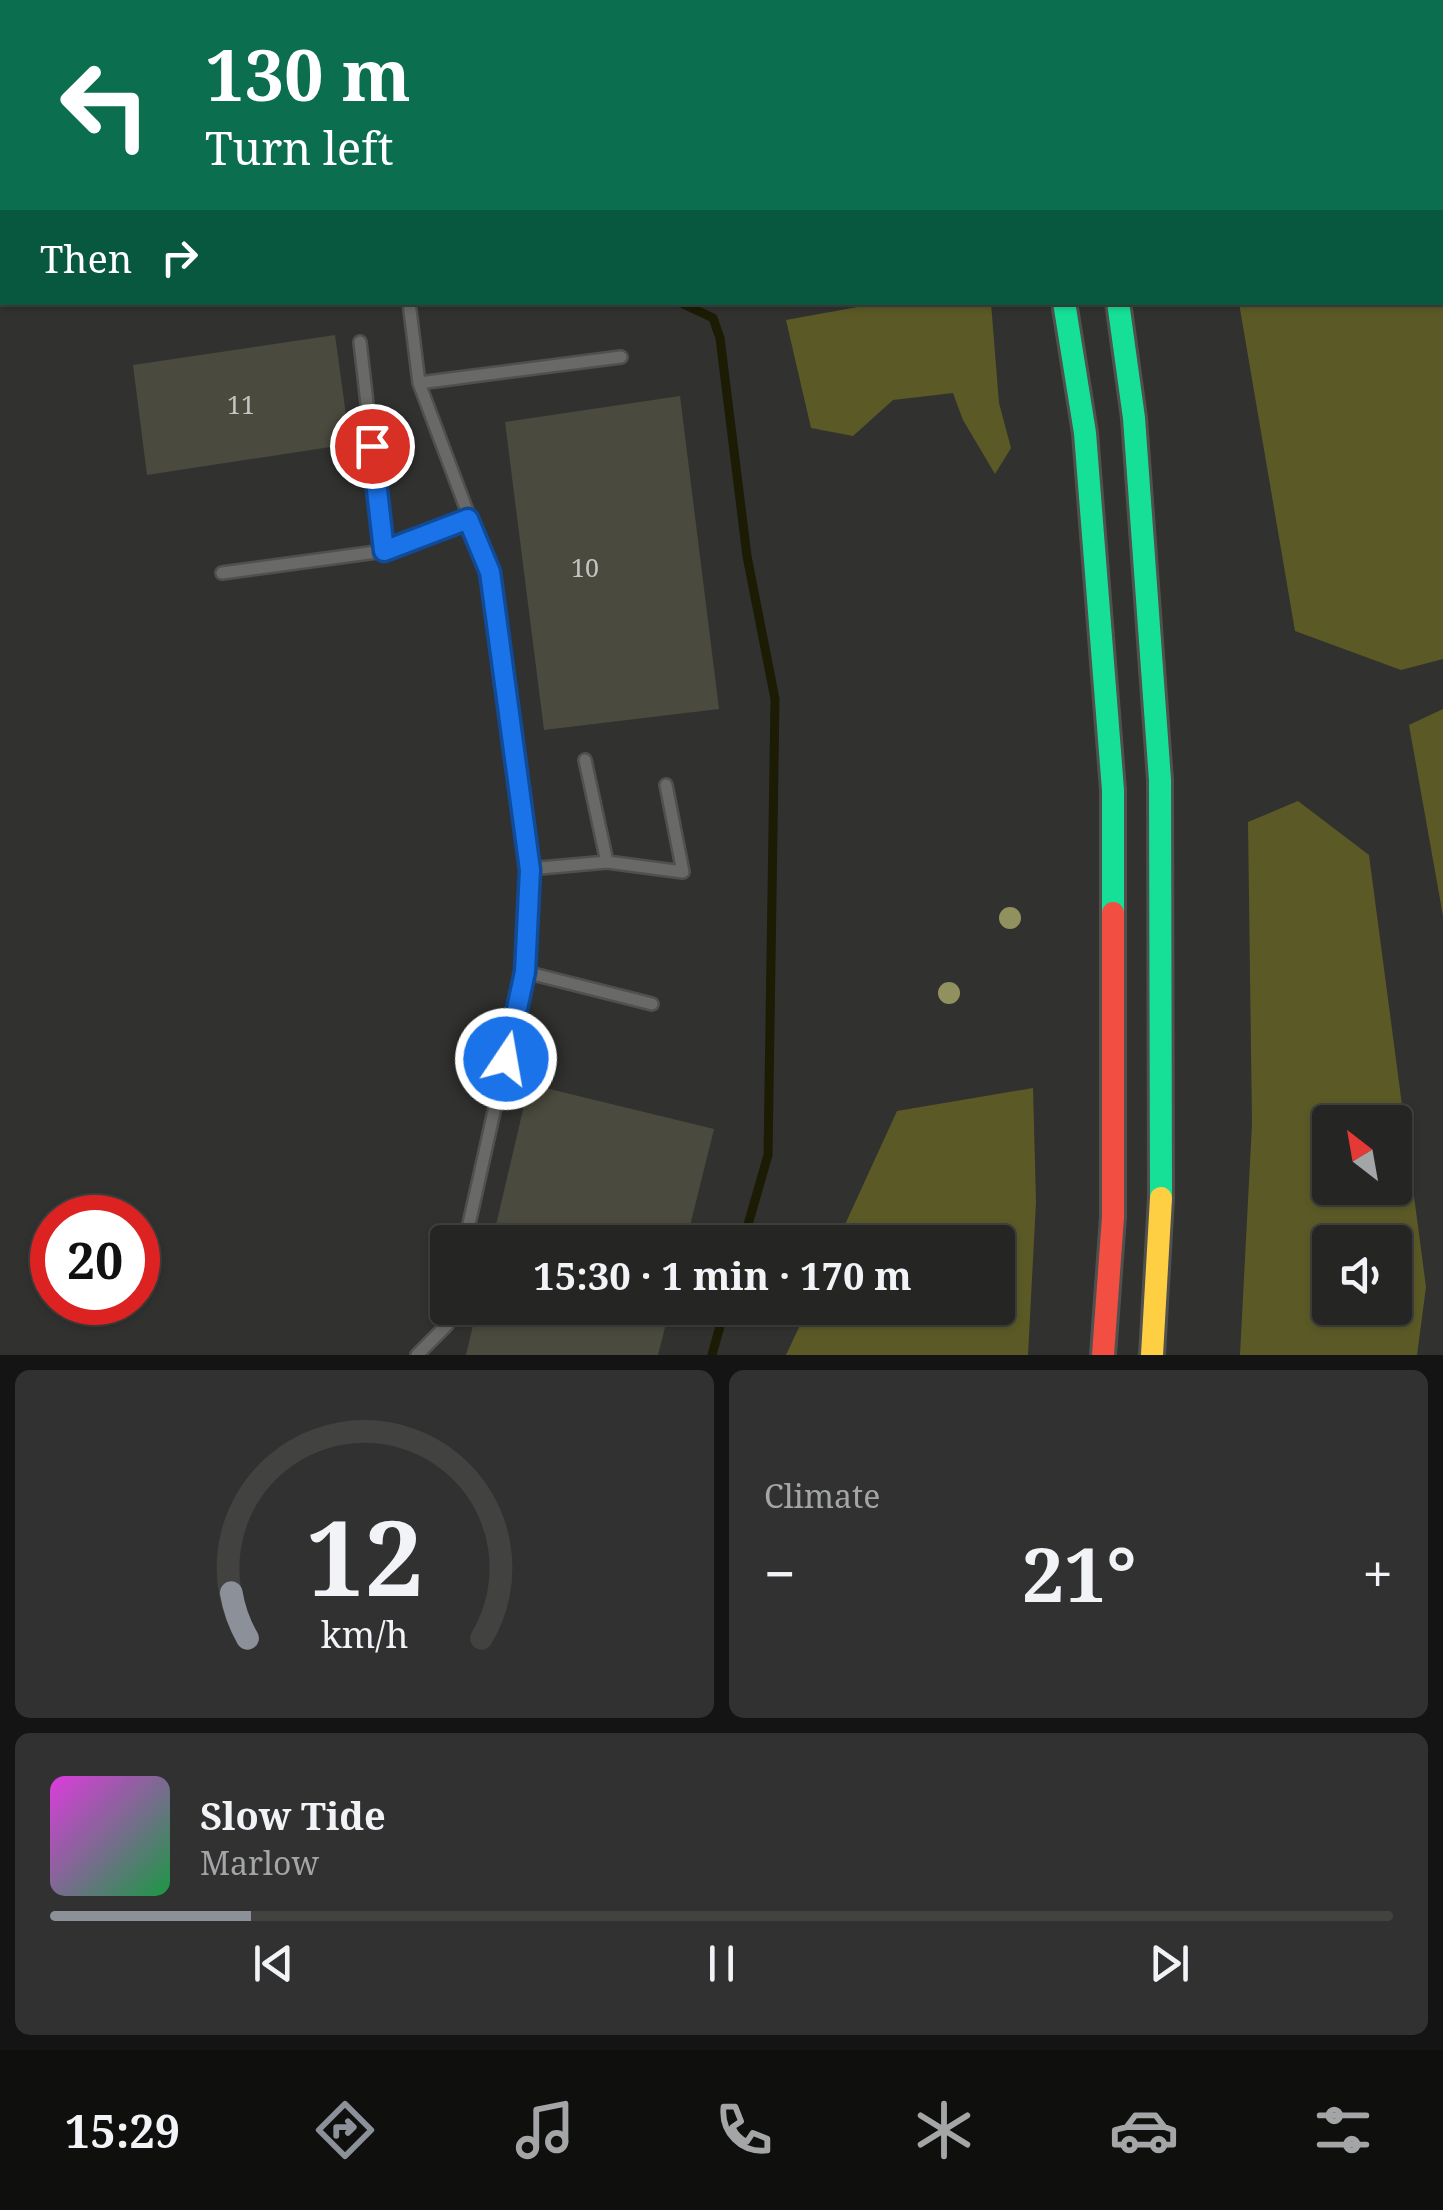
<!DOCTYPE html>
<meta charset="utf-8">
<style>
:root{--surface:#252524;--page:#313131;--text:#f1f3f6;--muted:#a3a5a6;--line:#424241;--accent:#8c9099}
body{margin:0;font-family:"Noto Serif",serif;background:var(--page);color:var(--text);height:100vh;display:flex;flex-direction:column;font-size:38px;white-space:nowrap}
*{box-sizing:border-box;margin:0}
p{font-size:32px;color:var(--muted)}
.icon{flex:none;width:55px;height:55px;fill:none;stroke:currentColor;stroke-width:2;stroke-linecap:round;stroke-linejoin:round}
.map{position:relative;height:1355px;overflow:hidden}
.drawer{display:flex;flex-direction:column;gap:15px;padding:15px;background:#141414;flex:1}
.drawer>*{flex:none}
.hud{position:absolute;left:0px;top:0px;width:1445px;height:305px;box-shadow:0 2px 8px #0004,0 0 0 2px var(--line);background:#0b6e4f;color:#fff;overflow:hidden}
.needle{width:65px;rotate:329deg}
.controls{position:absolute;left:1312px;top:1105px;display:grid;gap:20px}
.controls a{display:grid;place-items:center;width:100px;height:100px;border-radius:10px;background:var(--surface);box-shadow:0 2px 8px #0004,0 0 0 2px var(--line);font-size:50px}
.speed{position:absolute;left:30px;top:1195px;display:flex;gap:20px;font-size:50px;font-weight:700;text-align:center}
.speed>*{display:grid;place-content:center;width:130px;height:130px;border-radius:50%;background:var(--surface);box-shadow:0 2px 8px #0004,0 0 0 2px var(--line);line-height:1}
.speed .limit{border:15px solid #d22;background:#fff;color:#111}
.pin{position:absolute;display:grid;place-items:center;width:85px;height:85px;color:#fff;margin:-42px;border:5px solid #fff;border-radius:50%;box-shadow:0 2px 10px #0007}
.me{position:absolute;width:110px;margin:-55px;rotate:12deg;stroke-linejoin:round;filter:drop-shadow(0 0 8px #0008)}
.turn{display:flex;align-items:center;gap:35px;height:210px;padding:0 40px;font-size:45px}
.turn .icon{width:130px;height:130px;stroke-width:2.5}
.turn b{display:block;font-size:70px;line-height:85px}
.then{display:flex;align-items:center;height:95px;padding:0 40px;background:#0003;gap:20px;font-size:38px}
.big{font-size:75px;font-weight:700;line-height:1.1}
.drawer .widget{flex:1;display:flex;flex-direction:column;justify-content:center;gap:15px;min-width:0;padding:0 35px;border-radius:15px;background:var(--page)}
.drawer .dial{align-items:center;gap:0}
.dial svg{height:260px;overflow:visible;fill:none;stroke:var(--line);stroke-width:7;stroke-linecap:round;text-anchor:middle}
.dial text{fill:var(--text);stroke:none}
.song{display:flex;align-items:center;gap:30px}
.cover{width:120px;height:120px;border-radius:15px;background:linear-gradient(135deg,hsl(300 70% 55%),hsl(140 70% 35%))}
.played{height:10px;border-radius:5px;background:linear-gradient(90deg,var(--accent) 15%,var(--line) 15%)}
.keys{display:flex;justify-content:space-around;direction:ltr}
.heat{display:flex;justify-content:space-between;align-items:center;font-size:55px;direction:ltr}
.drawer .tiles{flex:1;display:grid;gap:15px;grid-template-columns:1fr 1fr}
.widget:last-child{grid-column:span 2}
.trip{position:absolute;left:430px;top:1225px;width:585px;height:100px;border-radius:10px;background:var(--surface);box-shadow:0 2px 8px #0004,0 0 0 2px var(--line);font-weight:700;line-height:100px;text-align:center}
.tab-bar{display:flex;height:160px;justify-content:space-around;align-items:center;background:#0f0f0e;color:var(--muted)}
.tab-bar .icon{width:70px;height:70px}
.tab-bar .on{color:var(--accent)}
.tab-bar b{font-size:45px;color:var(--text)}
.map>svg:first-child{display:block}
</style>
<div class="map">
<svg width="1443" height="1355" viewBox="0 0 1443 1355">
<rect width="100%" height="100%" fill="#313130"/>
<path fill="#5b5a26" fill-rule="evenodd" d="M1443,253V659L1401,670L1295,631L1239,303L1442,302Z
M885,302L991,303L999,403L1011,448L995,474L963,420L953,393L893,400L853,436L811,428L786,320Z
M1443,709V916L1409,725Z
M1298,801L1369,855L1426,1287L1417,1355H1240L1252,1124L1248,822ZM1395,1122V1188H1330V1122ZM1395,1242V1308H1330V1242Z
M1033,1088L1036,1202L1028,1355H786L808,1308H998V1242H837L897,1111Z"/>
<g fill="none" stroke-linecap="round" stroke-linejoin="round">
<path stroke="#1c1b04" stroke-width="9" d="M583,2L584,0
M0,287H2
M679,302L713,318L720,338L747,556L775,699L768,1155L743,1242
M712,1355L725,1308"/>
</g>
<path fill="#4a4a3e" d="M335,335L350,444L147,475L133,365Z
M680,396L719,709L544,730L505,422Z
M529,1084L714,1129L686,1242H492Z
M477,1308H670L658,1355H466Z"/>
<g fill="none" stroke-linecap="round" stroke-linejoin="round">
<g stroke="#50504f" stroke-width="16">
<path id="lane" d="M524,2L525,0
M0,71H2
M409,302L419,383L490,572L529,869L525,972L465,1242
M360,342L384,551
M419,383L621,357
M222,573L384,551L469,519
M585,760L607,862
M529,869L607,862L683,872L666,785
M525,972L652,1004
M417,1355L447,1325L451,1308"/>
</g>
<g stroke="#50504f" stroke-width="28">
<path id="street" d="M0,244H2"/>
</g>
<g stroke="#50504f" stroke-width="28">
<path id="fast" d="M1075,0L1076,2
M1064,302L1085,433L1113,790V913
M1118,302L1134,418L1160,780L1161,1198"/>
</g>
<g stroke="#50504f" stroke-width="28">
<path id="slow" d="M1000,0V2
M1152,1355L1161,1198"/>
</g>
<g stroke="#50504f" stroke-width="28">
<path id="jam" d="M1103,1355L1113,1217V913"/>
</g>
<path stroke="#6c6c6b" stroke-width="5" stroke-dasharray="8 5" stroke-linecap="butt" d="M626,2L627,0
M1442,204H1443"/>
<use href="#lane" stroke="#696968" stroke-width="11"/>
<use href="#street" stroke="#696968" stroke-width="22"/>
<use href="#fast" stroke="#16e098" stroke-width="22"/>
<use href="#slow" stroke="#ffcf43" stroke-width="22"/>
<use href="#jam" stroke="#f24e42" stroke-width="22"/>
</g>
<g fill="#91905f">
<circle cx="1010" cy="918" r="11"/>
<circle cx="949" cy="993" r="11"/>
</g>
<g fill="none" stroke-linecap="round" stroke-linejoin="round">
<g stroke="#114b97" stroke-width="25">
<path id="route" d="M372,446L384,551L468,519L490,572L530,870L525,972L506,1059"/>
</g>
<use href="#route" stroke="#1a73e8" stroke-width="18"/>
</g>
<g text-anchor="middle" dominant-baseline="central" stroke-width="10" stroke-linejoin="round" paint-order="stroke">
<g font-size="25" fill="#c3c4bf">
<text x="241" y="404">11</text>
<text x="585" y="567">10</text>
</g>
</g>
</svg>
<div class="controls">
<a><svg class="needle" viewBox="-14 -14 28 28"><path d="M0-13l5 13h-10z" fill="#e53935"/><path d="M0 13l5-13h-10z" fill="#a3a5a6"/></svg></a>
<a><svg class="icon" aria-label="sound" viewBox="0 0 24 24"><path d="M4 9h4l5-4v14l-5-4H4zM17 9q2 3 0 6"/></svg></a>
</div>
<div class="speed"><div class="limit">20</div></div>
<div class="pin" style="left:372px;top:446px;background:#d93025"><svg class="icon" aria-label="arrive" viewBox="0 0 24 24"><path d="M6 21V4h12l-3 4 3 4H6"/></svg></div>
<svg class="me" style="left:506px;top:1059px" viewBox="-20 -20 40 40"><circle r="17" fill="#1a73e8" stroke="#fff" stroke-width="3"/><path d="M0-11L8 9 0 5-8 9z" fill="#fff"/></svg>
<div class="trip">15:30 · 1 min · 170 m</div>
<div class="hud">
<div class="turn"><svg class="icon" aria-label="left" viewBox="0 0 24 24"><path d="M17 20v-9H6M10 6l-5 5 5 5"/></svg><div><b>130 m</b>Turn left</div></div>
<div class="then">Then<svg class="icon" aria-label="right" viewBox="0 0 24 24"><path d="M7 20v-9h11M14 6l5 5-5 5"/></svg></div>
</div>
</div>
<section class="drawer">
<div class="tiles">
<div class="widget dial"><svg viewBox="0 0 100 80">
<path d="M14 69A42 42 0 1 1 86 69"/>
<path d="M14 69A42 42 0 0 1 9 55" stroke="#8c9099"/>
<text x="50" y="56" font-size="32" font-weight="700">12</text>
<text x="50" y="72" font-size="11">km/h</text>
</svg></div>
<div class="widget"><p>Climate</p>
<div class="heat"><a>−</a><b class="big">21°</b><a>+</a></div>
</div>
<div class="widget">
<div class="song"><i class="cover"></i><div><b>Slow Tide</b><p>Marlow</p></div></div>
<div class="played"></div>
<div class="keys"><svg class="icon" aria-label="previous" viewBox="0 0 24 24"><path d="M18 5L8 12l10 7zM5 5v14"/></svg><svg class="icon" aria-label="pause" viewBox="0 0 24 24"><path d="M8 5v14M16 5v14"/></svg><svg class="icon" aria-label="next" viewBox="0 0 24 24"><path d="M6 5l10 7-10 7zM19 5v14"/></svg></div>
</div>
</div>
</section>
<nav class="tab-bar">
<b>15:29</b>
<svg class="icon on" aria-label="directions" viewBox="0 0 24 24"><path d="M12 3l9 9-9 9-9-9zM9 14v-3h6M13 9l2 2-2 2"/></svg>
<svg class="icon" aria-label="music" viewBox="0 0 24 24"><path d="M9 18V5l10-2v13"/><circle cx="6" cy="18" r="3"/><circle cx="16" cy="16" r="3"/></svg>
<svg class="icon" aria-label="phone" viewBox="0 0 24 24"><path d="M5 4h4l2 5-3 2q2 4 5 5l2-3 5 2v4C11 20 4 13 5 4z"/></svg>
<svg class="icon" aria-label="climate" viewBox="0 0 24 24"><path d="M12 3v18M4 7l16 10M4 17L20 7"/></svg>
<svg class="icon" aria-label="car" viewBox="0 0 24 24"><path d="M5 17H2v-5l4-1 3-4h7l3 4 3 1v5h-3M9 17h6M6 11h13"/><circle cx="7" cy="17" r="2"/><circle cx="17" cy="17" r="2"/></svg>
<svg class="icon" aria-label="filters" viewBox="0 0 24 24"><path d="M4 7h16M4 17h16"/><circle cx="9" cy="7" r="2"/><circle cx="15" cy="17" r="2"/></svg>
</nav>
